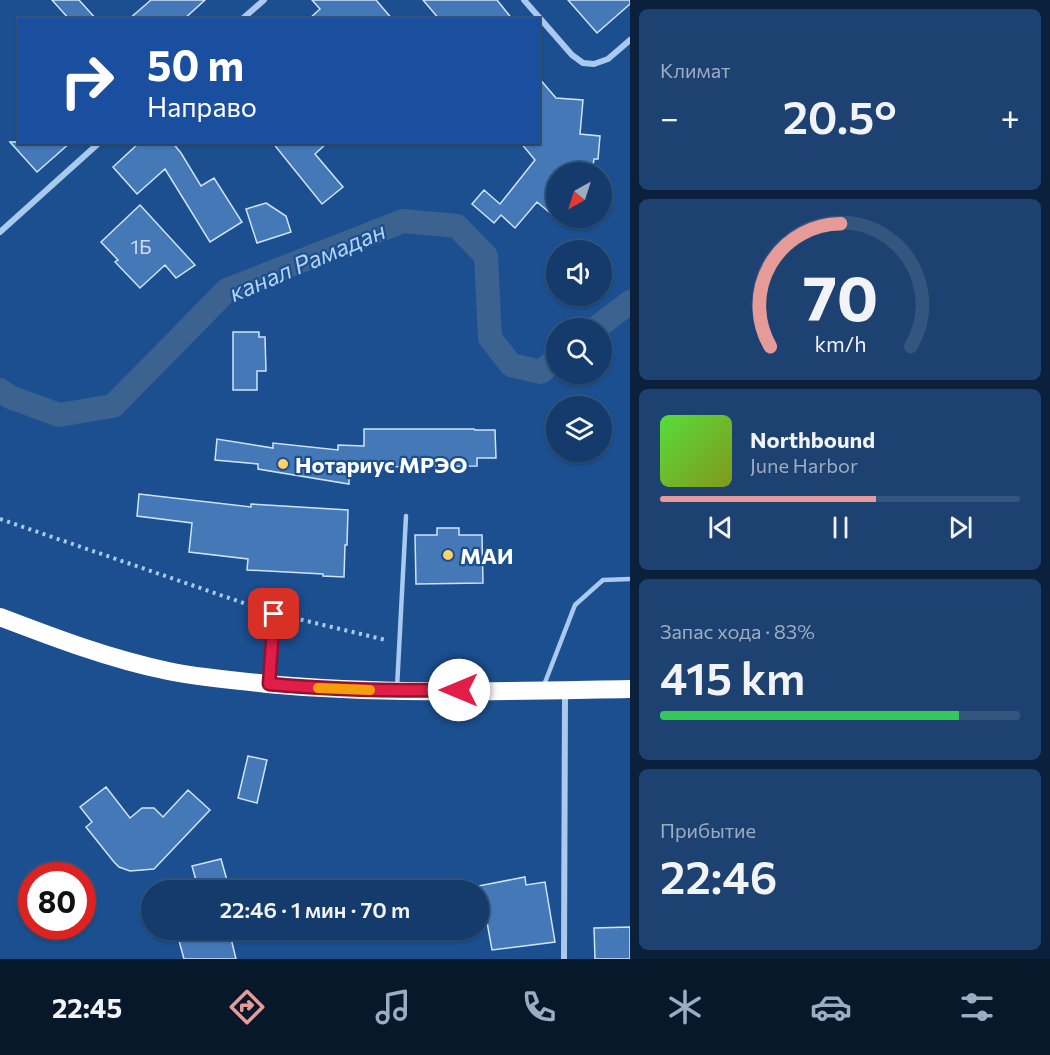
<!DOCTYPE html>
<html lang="ru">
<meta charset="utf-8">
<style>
:root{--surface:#143b6b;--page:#1d4271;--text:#f1f3f6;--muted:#9dadc1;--line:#33557e;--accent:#e69b98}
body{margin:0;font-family:Commissioner,sans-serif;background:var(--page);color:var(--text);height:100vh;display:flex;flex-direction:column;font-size:22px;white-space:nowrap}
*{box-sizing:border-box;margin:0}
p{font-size:20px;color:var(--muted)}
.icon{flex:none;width:33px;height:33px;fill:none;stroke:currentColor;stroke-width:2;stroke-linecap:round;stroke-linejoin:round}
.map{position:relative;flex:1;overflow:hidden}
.sheet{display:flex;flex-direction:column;gap:9px;padding:9px;background:#0b203b;width:420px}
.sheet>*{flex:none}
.hud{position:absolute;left:18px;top:18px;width:522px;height:126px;border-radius:0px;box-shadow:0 2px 4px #0004,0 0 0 2px var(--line);background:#1a4fa0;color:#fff;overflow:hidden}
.needle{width:39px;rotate:219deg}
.fabs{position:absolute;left:546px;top:162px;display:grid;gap:12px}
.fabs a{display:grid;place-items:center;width:66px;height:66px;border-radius:50%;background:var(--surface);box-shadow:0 2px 4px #0004,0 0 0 2px var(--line);font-size:30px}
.speed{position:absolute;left:18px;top:862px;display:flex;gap:12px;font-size:30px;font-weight:700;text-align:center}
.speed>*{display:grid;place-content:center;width:78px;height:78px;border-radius:50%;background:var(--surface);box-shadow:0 2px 4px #0004,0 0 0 2px var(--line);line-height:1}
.speed .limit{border:9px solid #d22;background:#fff;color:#111}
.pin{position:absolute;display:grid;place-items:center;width:51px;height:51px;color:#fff;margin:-26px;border-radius:12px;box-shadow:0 3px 9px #0006}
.me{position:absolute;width:66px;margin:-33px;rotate:270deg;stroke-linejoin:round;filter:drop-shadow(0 0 4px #0008)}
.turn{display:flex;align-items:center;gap:21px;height:126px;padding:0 30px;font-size:27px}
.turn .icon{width:78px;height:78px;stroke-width:2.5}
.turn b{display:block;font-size:42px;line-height:51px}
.big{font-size:45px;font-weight:600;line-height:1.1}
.sheet .tile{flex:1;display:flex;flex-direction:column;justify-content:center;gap:9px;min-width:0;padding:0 21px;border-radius:9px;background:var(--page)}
.sheet .dial{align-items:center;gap:0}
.dial svg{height:156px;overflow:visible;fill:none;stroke:var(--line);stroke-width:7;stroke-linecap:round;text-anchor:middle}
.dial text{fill:var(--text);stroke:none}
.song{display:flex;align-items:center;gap:18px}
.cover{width:72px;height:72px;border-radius:9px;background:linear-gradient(135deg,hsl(110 70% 55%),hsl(70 70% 35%))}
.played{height:6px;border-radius:3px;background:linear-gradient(90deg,var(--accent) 60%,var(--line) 60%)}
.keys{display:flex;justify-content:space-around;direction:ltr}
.heat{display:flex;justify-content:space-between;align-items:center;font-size:33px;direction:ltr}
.charge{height:9px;border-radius:4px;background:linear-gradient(90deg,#34c759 83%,var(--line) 0)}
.trip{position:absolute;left:141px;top:880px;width:348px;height:60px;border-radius:30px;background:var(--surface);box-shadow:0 2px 4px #0004,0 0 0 2px var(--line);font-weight:600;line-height:60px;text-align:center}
.tab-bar{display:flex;height:96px;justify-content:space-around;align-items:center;background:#08182b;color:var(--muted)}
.tab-bar .icon{width:42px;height:42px}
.tab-bar .active{color:var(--accent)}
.tab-bar b{font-size:27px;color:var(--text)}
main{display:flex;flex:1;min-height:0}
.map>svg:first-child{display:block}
</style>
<main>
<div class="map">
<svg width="630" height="959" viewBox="0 0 630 959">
<rect width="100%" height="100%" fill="#1b4f8f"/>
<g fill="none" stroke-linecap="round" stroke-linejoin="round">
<path stroke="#3c6290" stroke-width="24" d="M596,328L630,302
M0,390L10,397L59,415L113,406L227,290L403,221L457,226L486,256L490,338L511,365L541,372L556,359"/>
</g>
<path fill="#4478b7" stroke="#cfe3fa" stroke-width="1.5" d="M52,0H79L97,20H70Z
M151,0H205L183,20H128Z
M312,0H376L393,20H308L320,9Z
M423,0H497L513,20H440Z
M568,0H630V4L597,33Z
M538,77L556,98L583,100L580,134L600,136L598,159H594L592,172H556V218L537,202L515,228L501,215L494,223L472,204L484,190L500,204L535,160L520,142H538Z
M10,142H71L37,172Z
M140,142H172L181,153L201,186L214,178L242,222L210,242L165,169L137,194L113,167Z
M272,142H328L315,154L343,187L322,204Z
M266,203L286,216L291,232L257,243L246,209Z
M140,205L195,265L176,278L165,265L140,288L115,262L118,260L101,242Z
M233,332H259V337H265L266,371H257V390H233Z
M364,429H474L475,430H495L496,458H477V466L349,467V484L258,469V464L215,460L217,439L273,448V443L338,450V445L364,446Z
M139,494L251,507V504L348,510L347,545H345L344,577L323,576V574L247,570L248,559L189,552L192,523L137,516Z
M437,528H459V535H482L483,583L416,584L415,535H437Z
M248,756L267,760L257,803L238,798Z
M106,787L130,818L142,808H154L163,817L188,790L210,810L154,869L130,871L119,867L114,862L86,827L92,822L80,807Z
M221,859L230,891H199L192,866Z
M525,877L526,885L545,882L555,942L492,950L485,911L478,912V886Z
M630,927V959H595L594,928Z
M205,930H229L236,959H184L178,937Z"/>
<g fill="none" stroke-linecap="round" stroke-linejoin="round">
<path stroke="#a9c9ee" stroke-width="4" stroke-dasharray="3 4.5" stroke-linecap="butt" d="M0,519L261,609
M286,616L386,640"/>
<path stroke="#a9c9ee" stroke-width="4.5" d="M270,681L274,614
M544,685L575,605L603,580L630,579
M397,688L406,516"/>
<path stroke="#a9c9ee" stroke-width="6" d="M524,0L572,55L583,63L594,64L608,59L630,40
M241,20L264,0
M0,232L100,142
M564,959L565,693"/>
<path stroke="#fff" stroke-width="18" d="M0,617C55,638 110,659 168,671C201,678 234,680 267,684C388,695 509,691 630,689"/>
</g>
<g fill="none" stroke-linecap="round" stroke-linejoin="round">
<g stroke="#92132f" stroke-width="15">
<path id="route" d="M274,614L269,684C333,690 396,691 459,690"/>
</g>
<use href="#route" stroke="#e11d48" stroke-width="10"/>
<path stroke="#f59e0b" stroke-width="10" d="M318,688L370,690"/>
</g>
<g fill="#ffd166" stroke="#1b4f8f" stroke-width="2">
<circle cx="283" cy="464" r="6"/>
<circle cx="448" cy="555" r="6"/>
</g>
<g text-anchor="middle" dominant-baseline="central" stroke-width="4.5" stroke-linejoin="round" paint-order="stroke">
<g font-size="20" fill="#d0dded">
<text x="141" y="246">1Б</text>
</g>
<g font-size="22" font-weight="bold" fill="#fff" stroke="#1b4f8f" text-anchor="start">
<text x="295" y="464">Нотариус МРЭО</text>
<text x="460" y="555">МАИ</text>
</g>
<g font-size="24" font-style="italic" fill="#b5d3f5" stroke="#1b4f8f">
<text transform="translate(307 261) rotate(-23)">канал Рамадан</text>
</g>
</g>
</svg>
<div class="fabs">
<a><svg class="needle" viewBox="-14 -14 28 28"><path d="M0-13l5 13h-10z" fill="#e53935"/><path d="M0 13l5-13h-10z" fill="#9dadc1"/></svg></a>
<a><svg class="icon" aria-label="sound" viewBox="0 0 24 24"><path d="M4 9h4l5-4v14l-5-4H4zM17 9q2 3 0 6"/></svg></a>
<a><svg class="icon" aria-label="search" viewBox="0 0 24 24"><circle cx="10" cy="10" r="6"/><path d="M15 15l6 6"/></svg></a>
<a><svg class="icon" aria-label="layers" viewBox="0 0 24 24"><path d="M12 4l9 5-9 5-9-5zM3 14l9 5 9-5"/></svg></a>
</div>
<div class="speed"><div class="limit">80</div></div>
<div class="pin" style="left:274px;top:614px;background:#d93025"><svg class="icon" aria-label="arrive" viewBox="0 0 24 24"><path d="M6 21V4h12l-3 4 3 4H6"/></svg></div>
<svg class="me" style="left:459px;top:690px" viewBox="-20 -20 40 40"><circle r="19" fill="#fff"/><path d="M0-13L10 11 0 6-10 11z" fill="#e11d48"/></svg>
<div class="trip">22:46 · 1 мин · 70 m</div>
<div class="hud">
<div class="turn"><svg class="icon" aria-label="right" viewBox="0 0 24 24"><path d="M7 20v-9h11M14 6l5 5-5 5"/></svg><div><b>50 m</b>Направо</div></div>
</div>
</div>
<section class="sheet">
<div class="tile"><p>Климат</p>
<div class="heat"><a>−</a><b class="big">20.5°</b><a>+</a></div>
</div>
<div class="tile dial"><svg viewBox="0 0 100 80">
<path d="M14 69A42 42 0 1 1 86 69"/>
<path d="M14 69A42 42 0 0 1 50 6" stroke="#e69b98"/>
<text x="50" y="56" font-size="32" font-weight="700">70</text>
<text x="50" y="72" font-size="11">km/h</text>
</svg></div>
<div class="tile">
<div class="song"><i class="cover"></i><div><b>Northbound</b><p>June Harbor</p></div></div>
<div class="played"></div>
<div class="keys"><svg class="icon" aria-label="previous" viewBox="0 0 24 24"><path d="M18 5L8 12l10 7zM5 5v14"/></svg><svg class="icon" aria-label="pause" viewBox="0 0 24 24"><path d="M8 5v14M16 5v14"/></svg><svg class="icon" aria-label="next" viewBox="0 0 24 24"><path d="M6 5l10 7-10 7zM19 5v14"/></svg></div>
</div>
<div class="tile"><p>Запас хода · 83%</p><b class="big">415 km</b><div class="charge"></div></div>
<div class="tile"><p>Прибытие</p><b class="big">22:46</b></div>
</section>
</main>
<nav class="tab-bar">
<b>22:45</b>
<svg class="icon active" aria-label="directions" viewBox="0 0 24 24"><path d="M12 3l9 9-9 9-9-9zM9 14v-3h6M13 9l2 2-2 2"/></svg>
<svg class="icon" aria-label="music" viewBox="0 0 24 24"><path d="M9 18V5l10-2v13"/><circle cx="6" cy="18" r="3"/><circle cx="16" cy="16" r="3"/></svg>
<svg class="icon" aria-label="phone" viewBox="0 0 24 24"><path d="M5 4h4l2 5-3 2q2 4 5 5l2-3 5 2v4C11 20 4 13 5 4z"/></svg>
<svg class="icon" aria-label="climate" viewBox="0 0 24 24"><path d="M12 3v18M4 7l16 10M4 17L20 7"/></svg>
<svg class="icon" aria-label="car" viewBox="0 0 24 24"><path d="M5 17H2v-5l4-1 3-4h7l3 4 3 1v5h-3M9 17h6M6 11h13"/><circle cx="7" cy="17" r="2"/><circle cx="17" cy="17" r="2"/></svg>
<svg class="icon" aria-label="filters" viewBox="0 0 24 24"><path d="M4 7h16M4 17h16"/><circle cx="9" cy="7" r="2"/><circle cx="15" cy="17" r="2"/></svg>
</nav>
